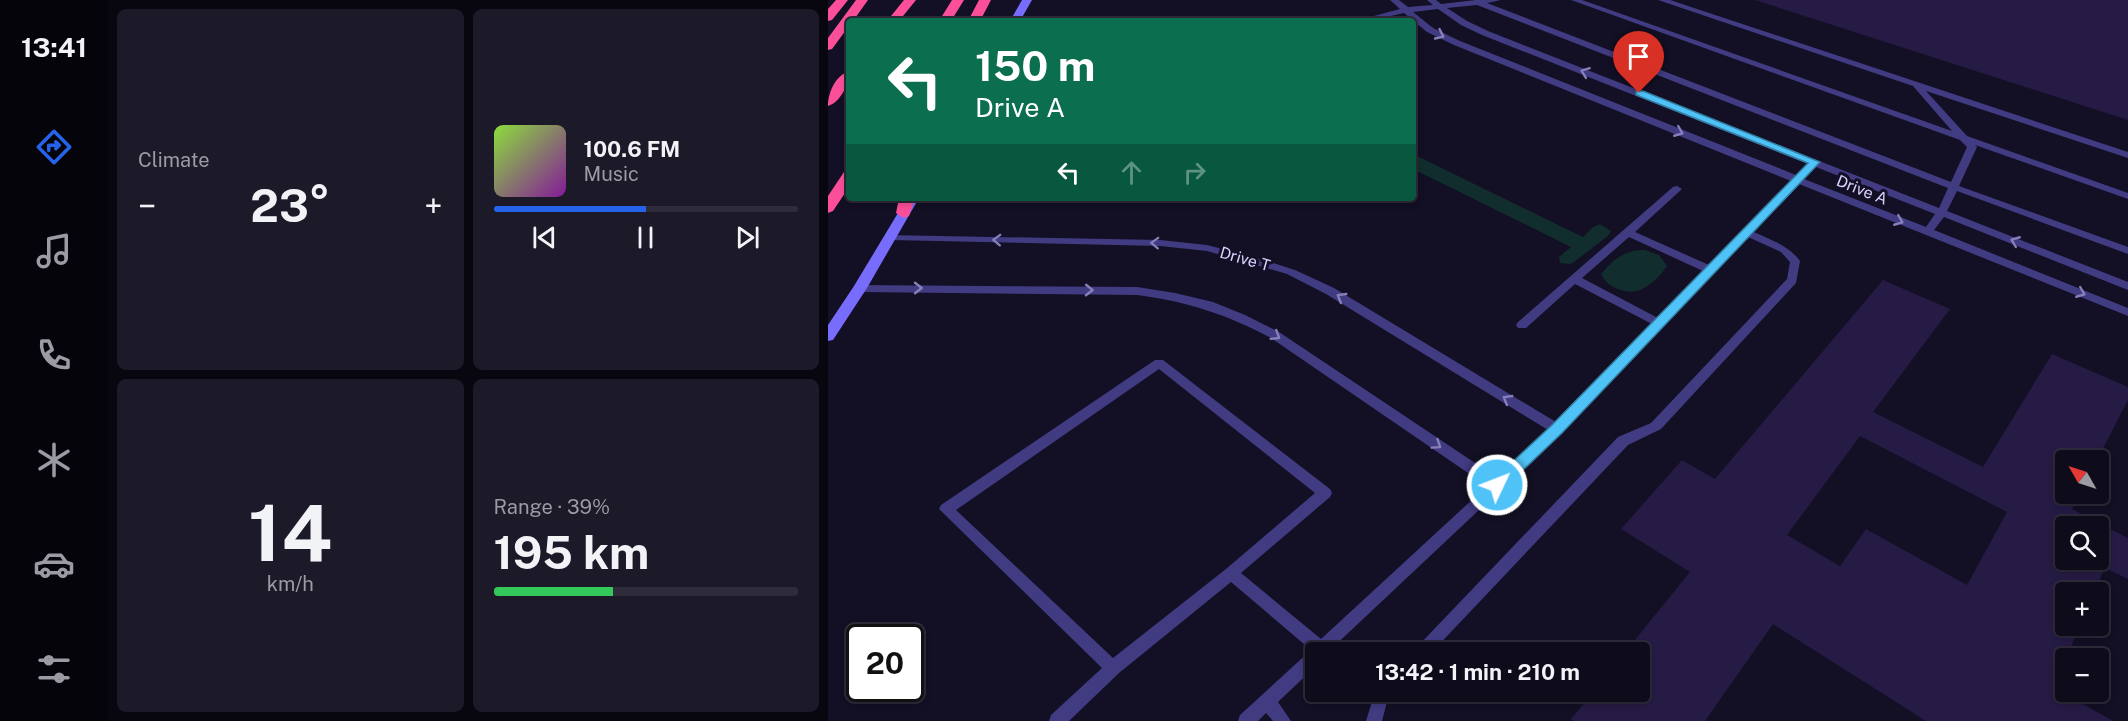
<!DOCTYPE html>
<meta charset="utf-8">
<style>
:root{--surface:#0e0b1b;--page:#1c1928;--text:#f1f3f6;--muted:#9b9ba3;--line:#2e2b3a;--accent:#2563eb}
body{margin:0;font-family:"Public Sans",sans-serif;background:var(--page);color:var(--text);height:100vh;display:flex;flex-direction:column;font-size:22px;white-space:nowrap}
*{box-sizing:border-box;margin:0}
p{font-size:20px;color:var(--muted)}
.icon{flex:none;width:33px;height:33px;fill:none;stroke:currentColor;stroke-width:2;stroke-linecap:round;stroke-linejoin:round}
.map{position:relative;flex:1;overflow:hidden}
.details{display:flex;flex-direction:column;gap:9px;padding:9px;background:#08060f;width:720px}
.details>*{flex:none}
.banner{position:absolute;left:18px;top:18px;width:570px;height:183px;border-radius:6px;box-shadow:0 3px 9px #0003,0 0 0 2px var(--line);background:#0b6e4f;color:#fff;overflow:hidden}
.needle{width:39px;rotate:309deg}
.fabs{position:absolute;left:1227px;top:450px;display:grid;gap:12px}
.fabs a{display:grid;place-items:center;width:54px;height:54px;border-radius:6px;background:var(--surface);box-shadow:0 3px 9px #0003,0 0 0 2px var(--line);font-size:30px}
.speed{position:absolute;left:18px;top:624px;display:flex;gap:12px;font-size:30px;font-weight:700;text-align:center}
.speed>*{display:grid;place-content:center;width:78px;height:78px;border-radius:50%;background:var(--surface);box-shadow:0 3px 9px #0003,0 0 0 2px var(--line);line-height:1}
.speed .limit{border:3px solid #111;border-radius:9px;background:#fff;color:#111}
.pin{position:absolute;display:grid;place-items:center;width:51px;height:51px;color:#fff;margin:-62px -26px;border-radius:50% 50% 50% 0;rotate:-45deg;box-shadow:0 0 6px #0007}
.pin .icon{rotate:45deg}
.me{position:absolute;width:66px;margin:-33px;rotate:47deg;stroke-linejoin:round;filter:drop-shadow(0 0 4px #0008)}
.turn{display:flex;align-items:center;gap:21px;height:126px;padding:0 30px;font-size:27px}
.turn .icon{width:78px;height:78px;stroke-width:2.5}
.turn b{display:block;font-size:42px;line-height:51px}
.lanes{display:flex;align-items:center;height:57px;padding:0 30px;background:#0003;justify-content:center;gap:30px;direction:ltr}
.lanes .off{opacity:.35}
.big{font-size:45px;font-weight:700;line-height:1.1}
.details .card{flex:1;display:flex;flex-direction:column;justify-content:center;gap:9px;min-width:0;padding:0 21px;border-radius:9px;background:var(--page)}
.details .dial{align-items:center;gap:0}
.dial b{font-size:78px;line-height:1}
.song{display:flex;align-items:center;gap:18px}
.cover{width:72px;height:72px;border-radius:9px;background:linear-gradient(135deg,hsl(90 70% 55%),hsl(290 70% 35%))}
.played{height:6px;border-radius:3px;background:linear-gradient(90deg,var(--accent) 50%,var(--line) 50%)}
.keys{display:flex;justify-content:space-around;direction:ltr}
.heat{display:flex;justify-content:space-between;align-items:center;font-size:33px;direction:ltr}
.charge{height:9px;border-radius:4px;background:linear-gradient(90deg,#34c759 39%,var(--line) 0)}
.details .tiles{flex:1;display:grid;gap:9px;grid-template-columns:repeat(2,1fr)}
.trip{position:absolute;left:477px;top:642px;width:345px;height:60px;border-radius:6px;background:var(--surface);box-shadow:0 3px 9px #0003,0 0 0 2px var(--line);font-weight:700;line-height:60px;text-align:center}
main{display:flex;flex:1;min-height:0}
.dock{display:flex;flex-direction:column;width:108px;justify-content:space-around;align-items:center;background:#06040b;color:var(--muted)}
.dock .icon{width:42px;height:42px}
.dock .on{color:var(--accent)}
.dock b{font-size:27px;color:var(--text)}
.map>svg:first-child{display:block}
</style>
<main>
<nav class="dock">
<b>13:41</b>
<svg class="icon on" aria-label="directions" viewBox="0 0 24 24"><path d="M12 3l9 9-9 9-9-9zM9 14v-3h6M13 9l2 2-2 2"/></svg>
<svg class="icon" aria-label="music" viewBox="0 0 24 24"><path d="M9 18V5l10-2v13"/><circle cx="6" cy="18" r="3"/><circle cx="16" cy="16" r="3"/></svg>
<svg class="icon" aria-label="phone" viewBox="0 0 24 24"><path d="M5 4h4l2 5-3 2q2 4 5 5l2-3 5 2v4C11 20 4 13 5 4z"/></svg>
<svg class="icon" aria-label="climate" viewBox="0 0 24 24"><path d="M12 3v18M4 7l16 10M4 17L20 7"/></svg>
<svg class="icon" aria-label="car" viewBox="0 0 24 24"><path d="M5 17H2v-5l4-1 3-4h7l3 4 3 1v5h-3M9 17h6M6 11h13"/><circle cx="7" cy="17" r="2"/><circle cx="17" cy="17" r="2"/></svg>
<svg class="icon" aria-label="filters" viewBox="0 0 24 24"><path d="M4 7h16M4 17h16"/><circle cx="9" cy="7" r="2"/><circle cx="15" cy="17" r="2"/></svg>
</nav>
<section class="details">
<div class="tiles">
<div class="card"><p>Climate</p>
<div class="heat"><a>−</a><b class="big">23°</b><a>+</a></div>
</div>
<div class="card">
<div class="song"><i class="cover"></i><div><b>100.6 FM</b><p>Music</p></div></div>
<div class="played"></div>
<div class="keys"><svg class="icon" aria-label="previous" viewBox="0 0 24 24"><path d="M18 5L8 12l10 7zM5 5v14"/></svg><svg class="icon" aria-label="pause" viewBox="0 0 24 24"><path d="M8 5v14M16 5v14"/></svg><svg class="icon" aria-label="next" viewBox="0 0 24 24"><path d="M6 5l10 7-10 7zM19 5v14"/></svg></div>
</div>
<div class="card dial"><b>14</b><p>km/h</p></div>
<div class="card"><p>Range · 39%</p><b class="big">195 km</b><div class="charge"></div></div>
</div>
</section>
<div class="map">
<svg width="1300" height="721" viewBox="0 0 1300 721">
<rect width="100%" height="100%" fill="#130f24"/>
<path fill="#122d2d" d="M585,154L755,237L765,227L772,224L783,231L780,236L746,262L742,264L732,263L731,257L743,247L585,169Z
M817,250L831,255L839,266C834,274 823,285 814,289C800,296 779,288 773,274C786,259 796,250 817,250Z"/>
<path fill="#261b44" fill-rule="evenodd" d="M927,0H1300V120Z
M1055,280L1122,309L1045,412L1155,467L1224,354L1300,387V400L1269,460H1238V494H1252L1244,509L1300,538V579L1277,568L1266,592H1238V626H1252L1225,687L1285,721H1098L945,624L877,721H746L743,719L766,692H812V652H797L862,572L793,529L854,460L887,479ZM1032,436L1179,512L1139,585L1038,529L1012,566L959,535ZM1238,526H1270V560H1238Z"/>
<g fill="none" stroke-linecap="round" stroke-linejoin="round">
<path fill="#413b82" fill-rule="evenodd" d="M562,0H571L580,7L605,5L599,0H608L613,4L648,0H673L659,3L1123,182L1139,147L1132,140L743,0H754L1124,131L1085,86L830,0H842L1300,152V158L1098,91L1139,136L1300,193V199L1147,145L1149,147L1131,186L1300,247V254L1129,191L1119,211L1300,282V290L1116,217L1106,230L1300,308V316L971,184L926,232C943,240 960,245 972,261L968,283L833,429L800,445L604,652H586L589,647L790,437L823,423L959,279L962,262L953,252L920,237L734,432L500,652H488V666L450,702L463,721H445L438,713L430,721H410L412,715L483,650L403,582L291,673L241,721H221L223,715L274,668L111,509L113,505L327,360H335L502,489L504,493L502,497L413,573L493,639L659,486L443,338C400,315 358,301 309,295L32,292L26,288L28,285L309,287L347,293L385,302L417,315L451,332L668,477L720,430L498,294L459,274L379,251L332,246L62,240L58,239L57,237L58,235L332,240L379,245L429,258L467,270L506,288L728,422L824,324L747,284L698,328H690L688,325L690,322L845,187L849,186L854,189L807,232L881,265L963,181L626,45L599,32L576,13L541,21H527L572,9ZM649,5L1120,188L1111,208L660,31L639,21L619,8ZM610,9L633,25L654,35L980,164L968,175L632,41L605,28L585,12ZM988,167L1107,214L1098,227L976,179ZM801,237L875,271L830,318L754,278ZM331,369L487,493L398,569L285,658L128,510Z
M547,692H566L559,702L554,721H538Z"/>
<path fill="#776cfc" fill-rule="evenodd" d="M194,0H204L192,21H182Z
M79,198H91L39,288L5,340L0,341V325L26,286Z"/>
<path fill="#fb5099" fill-rule="evenodd" d="M8,0H20L4,20L0,21V9Z
M28,0H40L25,21H21V26L4,49L0,50V38Z
M76,0H88L71,21H59Z
M124,0H136L123,21H111Z
M151,0H163L152,21H140Z
M21,71C21,84 13,102 0,106C0,93 7,76 21,71Z
M21,171V187L5,211L0,213V196L16,172Z
M71,198H87L81,216L76,218L68,213Z"/>
</g>
<defs><path id="oneway-chevron" d="M-2-3.5L2.5 0L-2 3.5" fill="none" stroke-width="1.6" stroke-linecap="round" stroke-linejoin="round" transform="scale(1.5)"/></defs>
<g stroke="#867fba">
<use href="#oneway-chevron" transform="translate(612 35) rotate(25)"/>
<use href="#oneway-chevron" transform="translate(757 72) rotate(-159)"/>
<use href="#oneway-chevron" transform="translate(851 132) rotate(22)"/>
<use href="#oneway-chevron" transform="translate(1071 221) rotate(22)"/>
<use href="#oneway-chevron" transform="translate(169 240) rotate(-178)"/>
<use href="#oneway-chevron" transform="translate(1187 241) rotate(-158)"/>
<use href="#oneway-chevron" transform="translate(327 243) rotate(-178)"/>
<use href="#oneway-chevron" transform="translate(90 288)"/>
<use href="#oneway-chevron" transform="translate(261 290) rotate(1)"/>
<use href="#oneway-chevron" transform="translate(1253 293) rotate(22)"/>
<use href="#oneway-chevron" transform="translate(513 297) rotate(-149)"/>
<use href="#oneway-chevron" transform="translate(448 336) rotate(32)"/>
<use href="#oneway-chevron" transform="translate(679 399) rotate(-149)"/>
<use href="#oneway-chevron" transform="translate(609 445) rotate(34)"/>
</g>
<path fill="#4fc3f7" stroke="#337fa1" stroke-width="1.5" d="M808,91H815L992,162L734,433L674,490H664L661,485L664,481L724,425L980,163L808,95Z"/>
<g text-anchor="middle" dominant-baseline="central" stroke-width="6" stroke-linejoin="round" paint-order="stroke">
<g font-size="16" fill="#dad2fe" stroke="#130f24">
<text transform="translate(1034 190) rotate(22)">Drive A</text>
<text transform="translate(417 259) rotate(16)">Drive T</text>
</g>
</g>
</svg>
<div class="fabs">
<a><svg class="needle" viewBox="-14 -14 28 28"><path d="M0-13l5 13h-10z" fill="#e53935"/><path d="M0 13l5-13h-10z" fill="#9b9ba3"/></svg></a>
<a><svg class="icon" aria-label="search" viewBox="0 0 24 24"><circle cx="10" cy="10" r="6"/><path d="M15 15l6 6"/></svg></a>
<a>+</a>
<a>−</a>
</div>
<div class="speed"><div class="limit">20</div></div>
<div class="pin" style="left:811px;top:93px;background:#d93025"><svg class="icon" aria-label="arrive" viewBox="0 0 24 24"><path d="M6 21V4h12l-3 4 3 4H6"/></svg></div>
<svg class="me" style="left:669px;top:485px" viewBox="-20 -20 40 40"><circle r="17" fill="#4fc3f7" stroke="#fff" stroke-width="3"/><path d="M0-11L8 9 0 5-8 9z" fill="#fff"/></svg>
<div class="trip">13:42 · 1 min · 210 m</div>
<div class="banner">
<div class="turn"><svg class="icon" aria-label="left" viewBox="0 0 24 24"><path d="M17 20v-9H6M10 6l-5 5 5 5"/></svg><div><b>150 m</b>Drive A</div></div>
<div class="lanes"><svg class="icon" aria-label="left" viewBox="0 0 24 24"><path d="M17 20v-9H6M10 6l-5 5 5 5"/></svg><svg class="icon off" aria-label="ahead" viewBox="0 0 24 24"><path d="M12 20V5M6 11l6-6 6 6"/></svg><svg class="icon off" aria-label="right" viewBox="0 0 24 24"><path d="M7 20v-9h11M14 6l5 5-5 5"/></svg></div>
</div>
</div>
</main>
